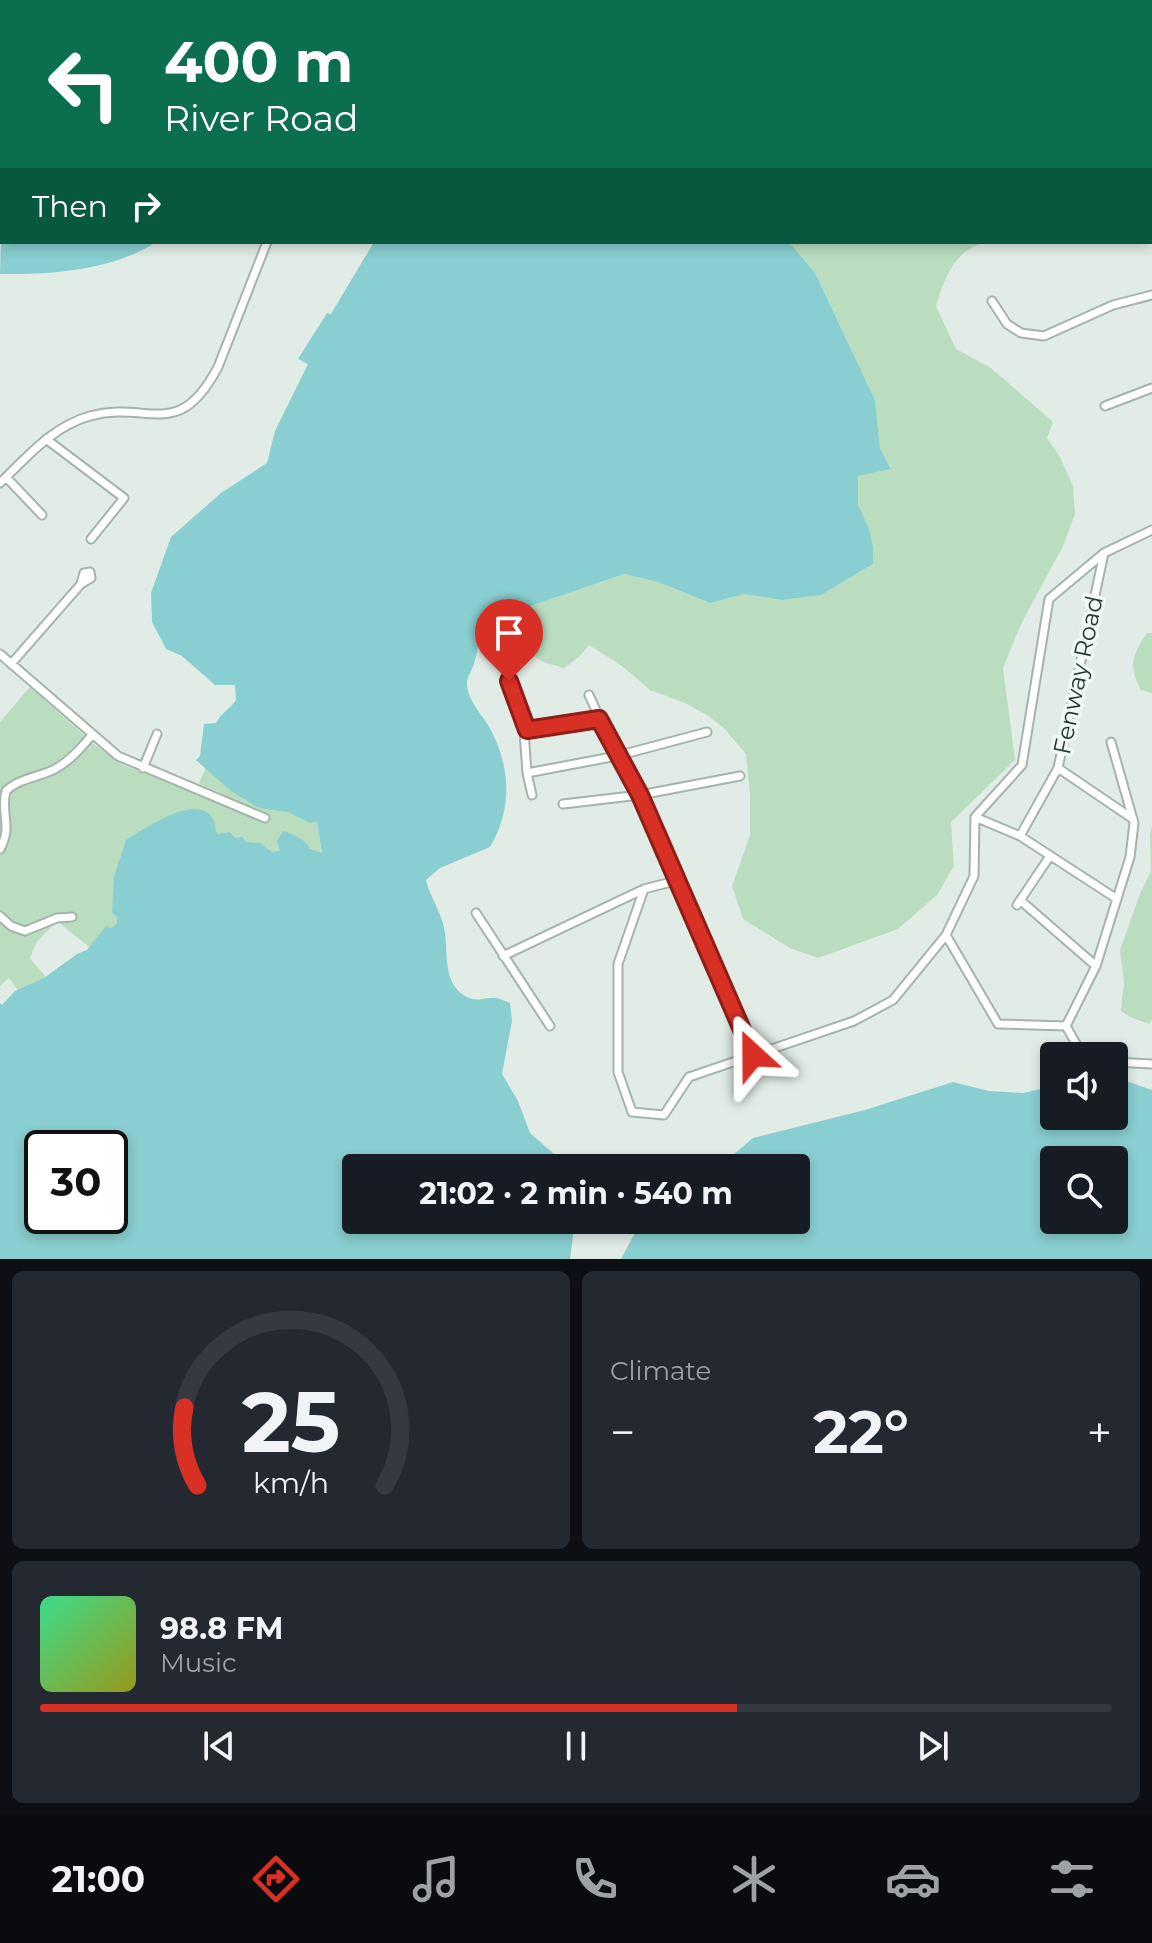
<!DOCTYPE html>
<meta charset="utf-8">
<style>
:root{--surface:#171b24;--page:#242831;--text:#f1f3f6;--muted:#9ea1a6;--line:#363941;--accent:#d93025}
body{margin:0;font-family:Montserrat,sans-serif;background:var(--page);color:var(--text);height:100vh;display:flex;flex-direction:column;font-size:30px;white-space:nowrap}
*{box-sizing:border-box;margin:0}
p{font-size:26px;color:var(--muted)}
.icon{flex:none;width:44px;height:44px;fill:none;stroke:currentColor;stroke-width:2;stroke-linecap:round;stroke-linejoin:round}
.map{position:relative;height:1259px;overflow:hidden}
.side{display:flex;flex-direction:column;gap:12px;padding:12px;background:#0d0f14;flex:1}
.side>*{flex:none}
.top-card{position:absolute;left:0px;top:0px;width:1152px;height:244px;box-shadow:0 4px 12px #0003;background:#0b6e4f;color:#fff;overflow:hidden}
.buttons{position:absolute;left:1040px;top:1042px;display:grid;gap:16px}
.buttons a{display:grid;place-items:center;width:88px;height:88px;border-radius:8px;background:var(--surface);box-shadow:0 4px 12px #0003;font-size:40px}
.speed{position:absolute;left:24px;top:1130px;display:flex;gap:16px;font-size:40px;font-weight:700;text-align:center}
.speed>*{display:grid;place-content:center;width:104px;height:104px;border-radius:50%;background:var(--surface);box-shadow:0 4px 12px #0003;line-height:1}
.speed .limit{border:4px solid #111;border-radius:12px;background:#fff;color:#111}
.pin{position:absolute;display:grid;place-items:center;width:68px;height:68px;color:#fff;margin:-82px -34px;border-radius:50% 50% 50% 0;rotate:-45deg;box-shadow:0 0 8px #0007}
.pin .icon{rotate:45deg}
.me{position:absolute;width:88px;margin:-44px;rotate:336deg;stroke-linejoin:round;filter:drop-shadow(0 0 6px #0008)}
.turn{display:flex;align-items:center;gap:28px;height:168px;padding:0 32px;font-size:36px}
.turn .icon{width:104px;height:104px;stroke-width:2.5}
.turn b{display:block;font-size:56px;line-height:68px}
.then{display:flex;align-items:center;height:76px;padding:0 32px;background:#0003;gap:16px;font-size:30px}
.big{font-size:60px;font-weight:700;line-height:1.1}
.side .card{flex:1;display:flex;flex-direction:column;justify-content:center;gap:12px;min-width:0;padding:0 28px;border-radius:12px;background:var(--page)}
.side .dial{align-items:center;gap:0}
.dial svg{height:208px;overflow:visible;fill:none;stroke:var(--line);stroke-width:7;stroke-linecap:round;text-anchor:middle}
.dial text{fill:var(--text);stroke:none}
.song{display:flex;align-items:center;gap:24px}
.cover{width:96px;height:96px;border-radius:12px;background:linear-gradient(135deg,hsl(150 70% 55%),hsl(60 70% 35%))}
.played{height:8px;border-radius:4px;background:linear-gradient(90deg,var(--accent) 65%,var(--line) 65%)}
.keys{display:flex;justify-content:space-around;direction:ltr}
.heat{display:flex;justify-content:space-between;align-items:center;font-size:44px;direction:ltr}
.side .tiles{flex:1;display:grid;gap:12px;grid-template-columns:1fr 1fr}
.card:last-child{grid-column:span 2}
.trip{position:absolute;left:342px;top:1154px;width:468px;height:80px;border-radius:8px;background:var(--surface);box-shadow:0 4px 12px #0003;font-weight:700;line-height:80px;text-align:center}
.tab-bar{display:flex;height:128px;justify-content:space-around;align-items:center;background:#090b0e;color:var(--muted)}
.tab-bar .icon{width:56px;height:56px}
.tab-bar .active{color:var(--accent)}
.tab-bar b{font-size:36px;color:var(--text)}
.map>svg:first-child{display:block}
</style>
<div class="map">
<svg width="1152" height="1259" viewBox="0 0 1152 1259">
<rect width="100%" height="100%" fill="#e1ece6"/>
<path fill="#baddbf" d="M789,242H985C953,252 945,277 936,306L956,349L991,368L1053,422L1047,438L1060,457L1073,486L1075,514L1063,546L1021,624L1003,668L1015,760L951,822L954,866L937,895L898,929L818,958L790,948L743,919L732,886L750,835V796L746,754L723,727L707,715L685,703L650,690L622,666L589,645L579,657L564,668L543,662L483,624L489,612L505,606L522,609L624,574L658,582L710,603L744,594L782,600L821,595L873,564C873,542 866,528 859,508C856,498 858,486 858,475L891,468L880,448L875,400L815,273Z
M1147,633H1152V693L1141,690C1128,666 1132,655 1147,633Z
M30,687L95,745L123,765L217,802L221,793L199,784L208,762C227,774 300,825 317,822L322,854H282L120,921L94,951L57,921L36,943L30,958L49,981L24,998L9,978L0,986V722Z
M1152,825V1020L1149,1024L1130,1017L1121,1011L1124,982L1120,950L1140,894L1151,871L1150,836Z"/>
<path fill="#89ced0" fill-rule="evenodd" d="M261,0H1034L257,2Z
M2,202V242H156C115,270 49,275 0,274Z
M374,242H789L815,273L875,400L880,448L891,469L858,476V505L869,529L873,547V564L821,595L782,600L744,594L710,603L658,582L624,574L522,609L505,606L489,612C480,629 479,646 474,664C472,670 468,676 467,681C466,698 480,712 488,725C511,764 513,809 490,847L440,868L426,880C430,897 440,910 444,927C449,951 441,984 467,997C478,1002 481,998 492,998C497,997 504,1001 510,1003L512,1021L502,1074L518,1101L530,1133L570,1168H356V1220H575L570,1259H0V1003L2,1005L15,991L44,978L77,954L87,950L106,926L112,928L117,923V917L112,913L114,877L126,840C143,830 200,789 214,821C216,825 215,830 217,834L230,832L235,838L242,837L246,842L260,843L272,852L280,851L277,841L283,831C294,835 305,838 310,849L322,853L317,822L310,823L288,812L259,808L231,791L196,760L200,756L204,724L216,723C221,713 230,709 236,700L235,685H215L182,656L166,649L152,622L151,593L171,537L221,493L267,463L275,431L308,364L298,359L327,313L331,314ZM110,1148V1216H42V1148Z
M1114,1081H1126L1152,1090V1259H621L642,1220H796V1168H712L727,1160L753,1138L865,1110L953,1082L989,1091L1023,1093L1054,1086V1116H1114ZM1054,1160H1114V1220H1054Z"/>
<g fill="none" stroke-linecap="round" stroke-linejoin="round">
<g stroke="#a4b4ac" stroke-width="11">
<path id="minor" d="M1150,55H1152
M0,123L2,116
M1151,233H1152
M992,301L1007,324L1021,333L1044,336L1113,305L1152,295
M1105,406L1152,388
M46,439L124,498L91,539
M6,477L42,515
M0,483C27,457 53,426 90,416C149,400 178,443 218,367L267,242
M0,654L118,756L265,818
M11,664L81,584L91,578L90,572L84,573L81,584
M509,681L527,730
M589,695L617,756L640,795L753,1055
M143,768L157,734
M1058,768L1133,819
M527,773L617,756L707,732
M532,795L527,773L524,731L599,719
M563,804L640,795L740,776
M975,817L1020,836L1117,899
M1020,836L1058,768L1104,553
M0,849C13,826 0,813 6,791C18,779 38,777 53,770C69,762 81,748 92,735
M644,889L618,964V1072L632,1112L664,1115L689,1077L854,1021L893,1000L946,935L974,876L975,817L1022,765L1049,599L1104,553L1152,530
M1020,900L1096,966
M1017,905L1050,856
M476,913L550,1026
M0,916L11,926L25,931L57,918L72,917
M946,935L998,1024L1066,1026
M503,956L644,889L675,881
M1083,1056L1066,1026L1096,966L1130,857L1134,823L1111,742
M1114,1062L1152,1064"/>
</g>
<use href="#minor" stroke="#fff" stroke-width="7"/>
</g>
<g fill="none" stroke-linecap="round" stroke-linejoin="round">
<g stroke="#8d1f18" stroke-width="20">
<path id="route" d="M509,681L527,730L599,719L640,795L753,1055"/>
</g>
<use href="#route" stroke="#d93025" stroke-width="14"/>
</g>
<g text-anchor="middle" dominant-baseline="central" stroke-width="7" stroke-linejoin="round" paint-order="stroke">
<g font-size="24" fill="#213c32" stroke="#f1f8f4">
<text transform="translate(1078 675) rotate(-78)">Fenway Road</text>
</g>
</g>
</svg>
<div class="buttons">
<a><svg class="icon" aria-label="sound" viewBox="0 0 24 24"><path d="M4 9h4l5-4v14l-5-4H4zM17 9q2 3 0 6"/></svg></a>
<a><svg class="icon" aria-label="search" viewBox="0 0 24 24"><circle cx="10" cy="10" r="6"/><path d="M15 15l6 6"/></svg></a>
</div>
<div class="speed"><div class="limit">30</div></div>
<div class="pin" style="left:509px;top:681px;background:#d93025"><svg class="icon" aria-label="arrive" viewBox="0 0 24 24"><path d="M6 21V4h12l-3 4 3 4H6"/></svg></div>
<svg class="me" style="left:753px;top:1055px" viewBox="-20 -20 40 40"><path d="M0-17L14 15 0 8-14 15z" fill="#d93025" stroke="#fff" stroke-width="4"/></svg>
<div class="trip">21:02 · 2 min · 540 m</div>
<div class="top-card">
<div class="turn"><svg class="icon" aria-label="left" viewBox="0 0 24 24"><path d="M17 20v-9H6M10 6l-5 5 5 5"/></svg><div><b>400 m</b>River Road</div></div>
<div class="then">Then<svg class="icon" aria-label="right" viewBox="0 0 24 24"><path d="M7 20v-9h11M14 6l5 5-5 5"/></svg></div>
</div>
</div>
<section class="side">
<div class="tiles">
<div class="card dial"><svg viewBox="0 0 100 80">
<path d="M14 69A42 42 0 1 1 86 69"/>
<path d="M14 69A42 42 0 0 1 9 39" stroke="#d93025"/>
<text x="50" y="56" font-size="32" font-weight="700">25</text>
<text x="50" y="72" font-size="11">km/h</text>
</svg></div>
<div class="card"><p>Climate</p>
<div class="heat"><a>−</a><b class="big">22°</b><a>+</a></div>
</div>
<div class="card">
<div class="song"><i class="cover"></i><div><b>98.8 FM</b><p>Music</p></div></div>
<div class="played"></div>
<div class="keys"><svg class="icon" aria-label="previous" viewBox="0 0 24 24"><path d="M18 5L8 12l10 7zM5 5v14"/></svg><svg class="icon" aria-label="pause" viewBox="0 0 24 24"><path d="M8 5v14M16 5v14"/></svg><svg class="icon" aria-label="next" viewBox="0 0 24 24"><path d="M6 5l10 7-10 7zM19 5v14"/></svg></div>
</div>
</div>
</section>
<nav class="tab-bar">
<b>21:00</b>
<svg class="icon active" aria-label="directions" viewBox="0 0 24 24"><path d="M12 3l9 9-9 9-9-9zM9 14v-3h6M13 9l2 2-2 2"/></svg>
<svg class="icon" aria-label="music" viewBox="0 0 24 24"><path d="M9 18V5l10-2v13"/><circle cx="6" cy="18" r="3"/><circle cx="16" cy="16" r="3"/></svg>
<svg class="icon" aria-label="phone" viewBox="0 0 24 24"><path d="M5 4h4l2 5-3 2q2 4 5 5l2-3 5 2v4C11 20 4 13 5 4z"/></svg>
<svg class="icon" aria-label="climate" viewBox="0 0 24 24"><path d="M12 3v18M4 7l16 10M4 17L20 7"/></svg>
<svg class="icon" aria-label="car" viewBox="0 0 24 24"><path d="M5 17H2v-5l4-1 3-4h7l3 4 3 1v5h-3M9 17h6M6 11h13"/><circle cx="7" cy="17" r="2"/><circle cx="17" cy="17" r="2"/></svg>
<svg class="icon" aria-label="filters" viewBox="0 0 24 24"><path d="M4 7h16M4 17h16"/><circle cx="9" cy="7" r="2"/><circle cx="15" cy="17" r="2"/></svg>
</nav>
